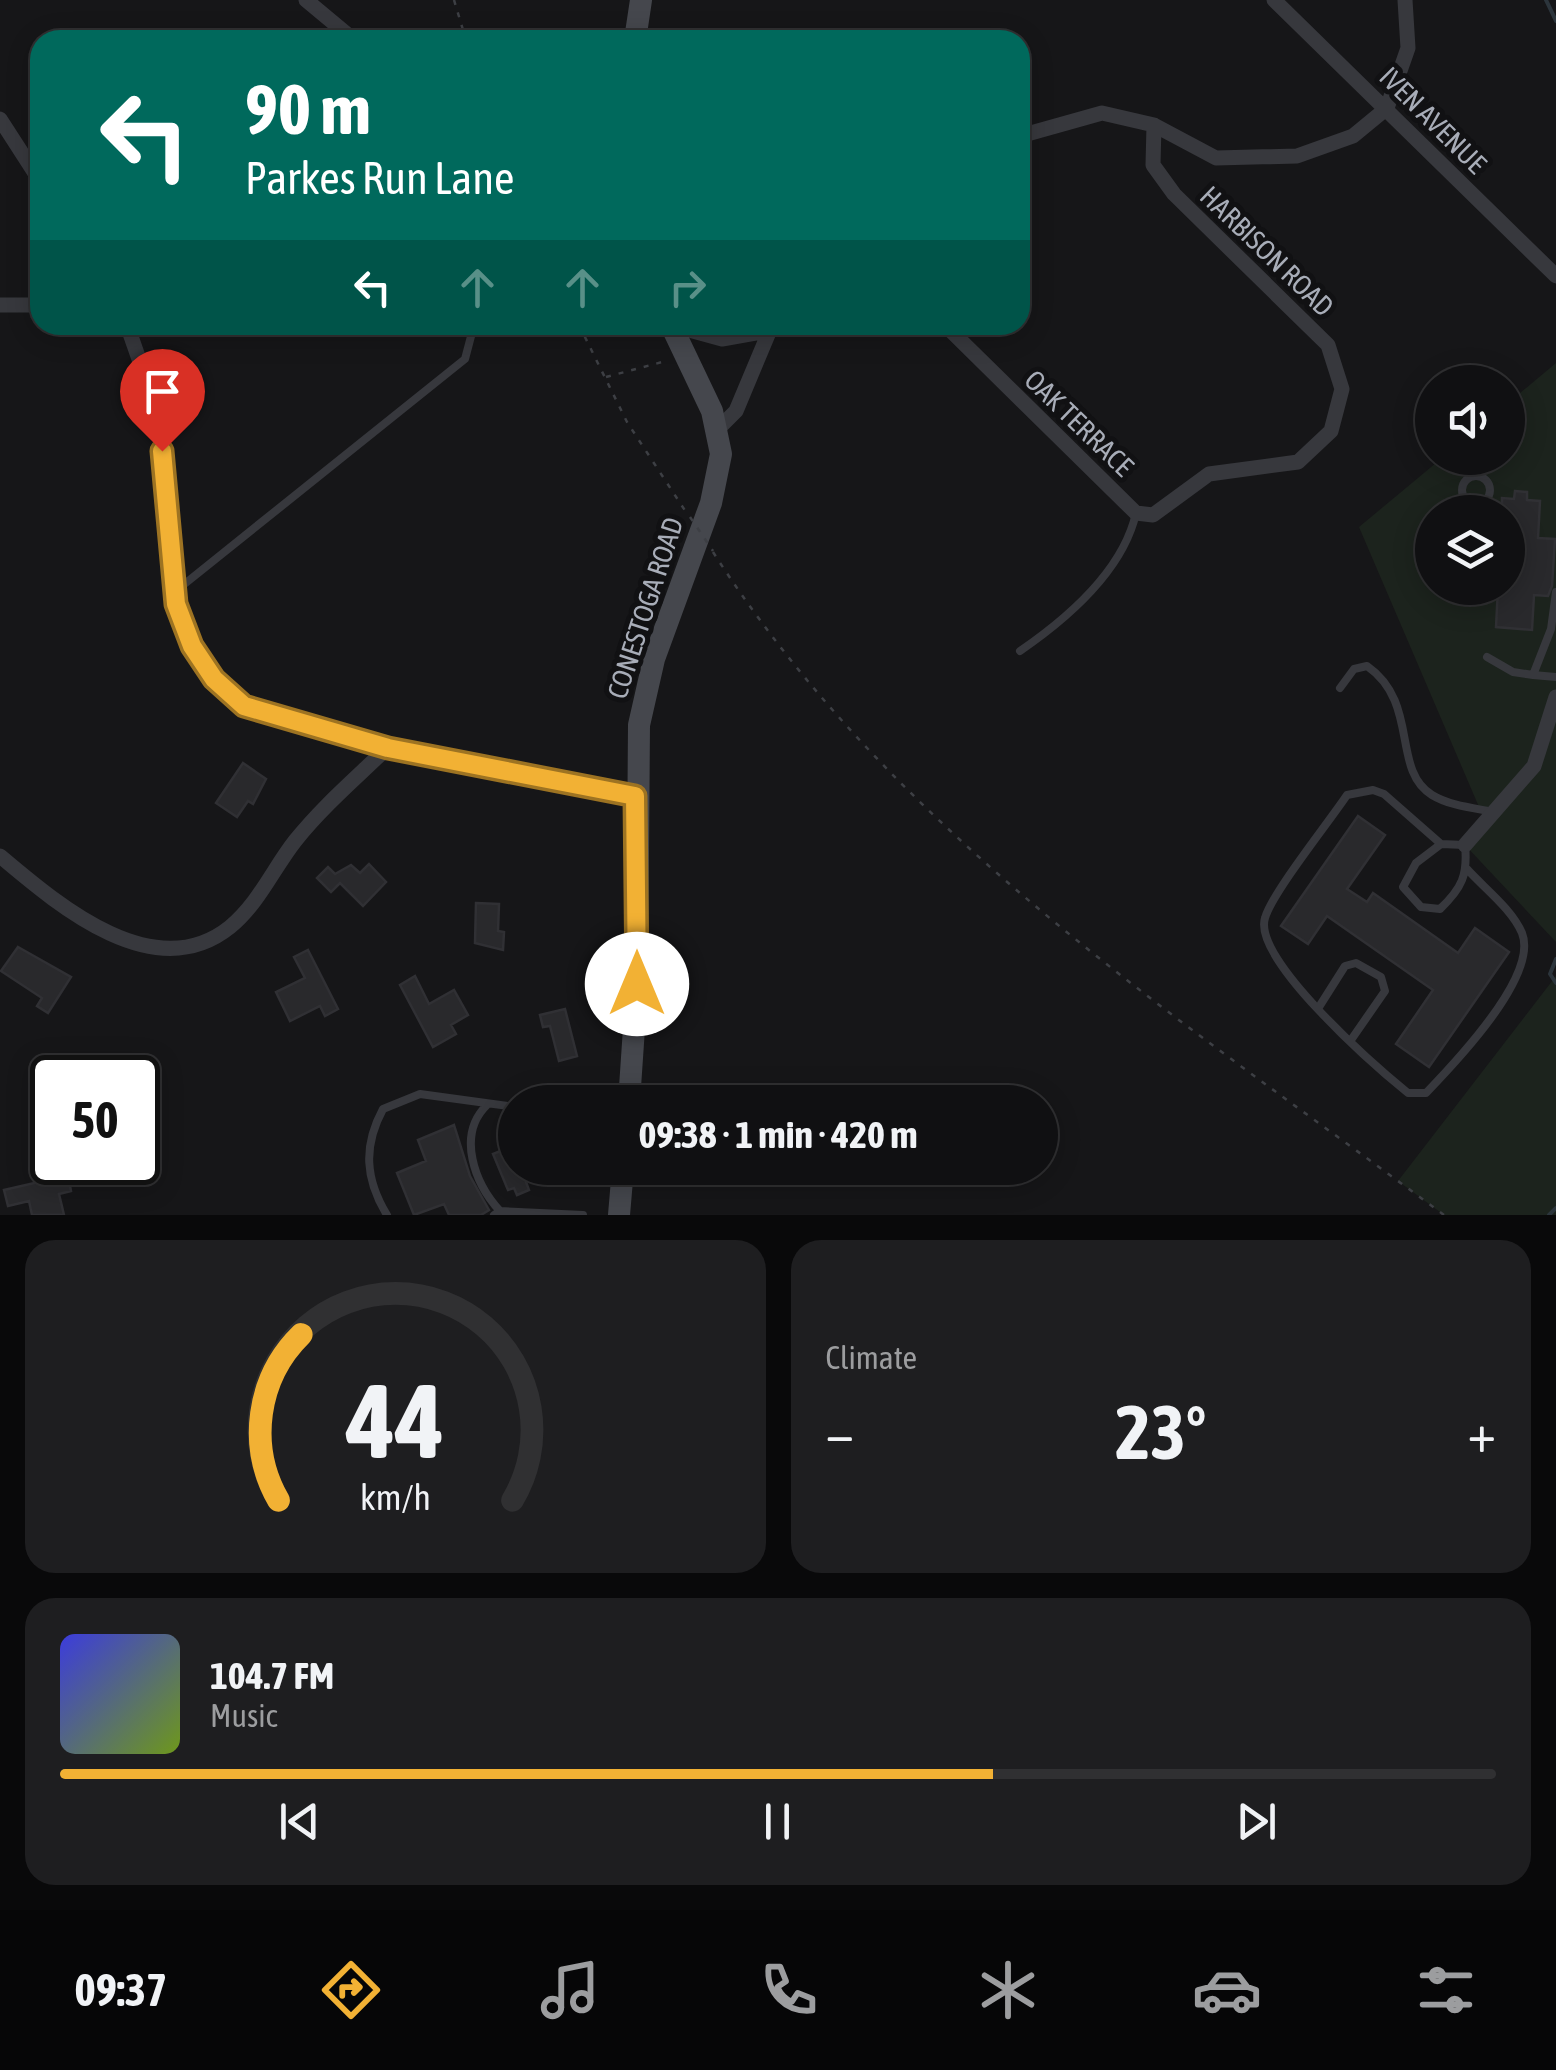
<!DOCTYPE html>
<meta charset="utf-8">
<style>
:root{--surface:#101012;--page:#1e1e20;--text:#f1f3f6;--muted:#9c9d9f;--line:#303032;--accent:#f2b134}
body{margin:0;font-family:"Asap Condensed",sans-serif;background:var(--page);color:var(--text);height:100vh;display:flex;flex-direction:column;font-size:38px;white-space:nowrap}
*{box-sizing:border-box;margin:0}
p{font-size:32px;color:var(--muted)}
.icon{flex:none;width:55px;height:55px;fill:none;stroke:currentColor;stroke-width:2;stroke-linecap:round;stroke-linejoin:round}
.map{position:relative;height:1215px;overflow:hidden}
.side{display:flex;flex-direction:column;gap:25px;padding:25px;background:#09090a;flex:1}
.side>*{flex:none}
.banner{position:absolute;left:30px;top:30px;width:1000px;height:305px;border-radius:30px;box-shadow:0 5px 25px #0003,0 0 0 2px var(--line);background:#00695c;color:#fff;overflow:hidden}
.fabs{position:absolute;left:1415px;top:365px;display:grid;gap:20px}
.fabs a{display:grid;place-items:center;width:110px;height:110px;border-radius:50%;background:var(--surface);box-shadow:0 5px 25px #0003,0 0 0 2px var(--line);font-size:50px}
.speed{position:absolute;left:30px;top:1055px;display:flex;gap:20px;font-size:50px;font-weight:700;text-align:center}
.speed>*{display:grid;place-content:center;width:130px;height:130px;border-radius:50%;background:var(--surface);box-shadow:0 5px 25px #0003,0 0 0 2px var(--line);line-height:1}
.speed .limit{border:5px solid #111;border-radius:15px;background:#fff;color:#111}
.pin{position:absolute;display:grid;place-items:center;width:85px;height:85px;color:#fff;margin:-102px -42px;border-radius:50% 50% 50% 0;rotate:-45deg;box-shadow:0 0 10px #0007}
.pin .icon{rotate:45deg}
.me{position:absolute;width:110px;margin:-55px;rotate:0deg;stroke-linejoin:round;filter:drop-shadow(0 0 8px #0008)}
.turn{display:flex;align-items:center;gap:35px;height:210px;padding:0 50px;font-size:45px}
.turn .icon{width:130px;height:130px;stroke-width:2.5}
.turn b{display:block;font-size:70px;line-height:85px}
.lanes{display:flex;align-items:center;height:95px;padding:0 50px;background:#0003;justify-content:center;gap:50px;direction:ltr}
.lanes .off{opacity:.35}
.big{font-size:75px;font-weight:700;line-height:1.1}
.side .card{flex:1;display:flex;flex-direction:column;justify-content:center;gap:15px;min-width:0;padding:0 35px;border-radius:30px;background:var(--page)}
.side .dial{align-items:center;gap:0}
.dial svg{height:260px;overflow:visible;fill:none;stroke:var(--line);stroke-width:7;stroke-linecap:round;text-anchor:middle}
.dial text{fill:var(--text);stroke:none}
.song{display:flex;align-items:center;gap:30px}
.cover{width:120px;height:120px;border-radius:15px;background:linear-gradient(135deg,hsl(240 70% 55%),hsl(80 70% 35%))}
.played{height:10px;border-radius:5px;background:linear-gradient(90deg,var(--accent) 65%,var(--line) 65%)}
.keys{display:flex;justify-content:space-around;direction:ltr}
.heat{display:flex;justify-content:space-between;align-items:center;font-size:55px;direction:ltr}
.side .tiles{flex:1;display:grid;gap:25px;grid-template-columns:1fr 1fr}
.card:last-child{grid-column:span 2}
.trip{position:absolute;left:498px;top:1085px;width:560px;height:100px;border-radius:50px;background:var(--surface);box-shadow:0 5px 25px #0003,0 0 0 2px var(--line);font-weight:700;line-height:100px;text-align:center}
.tabs{display:flex;height:160px;justify-content:space-around;align-items:center;background:#060607;color:var(--muted)}
.tabs .icon{width:70px;height:70px}
.tabs .on{color:var(--accent)}
.tabs b{font-size:45px;color:var(--text)}
.map>svg:first-child{display:block}
</style>
<div class="map">
<svg width="1556" height="1215" viewBox="0 0 1556 1215">
<rect width="100%" height="100%" fill="#161618"/>
<path fill="#1c231d" fill-rule="evenodd" d="M1556,363V942L1465,845L1485,821L1359,527L1442,458H1508V403ZM1432,512H1508V588H1432Z
M1556,976V1215H1444L1398,1181Z"/>
<g fill="none" stroke-linecap="round" stroke-linejoin="round">
<path stroke="#2c353c" stroke-width="4" d="M1546,0L1556,21
M1556,959L1550,974L1556,983
M1549,1215L1556,1208"/>
</g>
<path fill="#29292c" stroke="#303034" stroke-width="2.5" d="M1515,491L1527,492V500L1540,501L1538,538L1555,539L1552,586L1548,596L1534,595L1532,630L1496,627L1498,588H1508V512H1502V498L1514,499Z
M243,763L266,779L253,804L248,801L237,817L216,803Z
M1358,816L1385,835L1347,889L1367,902L1373,893L1458,953L1475,928L1509,952L1429,1067L1396,1044L1433,990L1327,916L1308,944L1281,926Z
M369,864L386,882L363,906L340,883L331,892L317,878L328,867L335,874L351,865L360,873Z
M476,903L499,904L498,931L504,932L503,950L475,943Z
M18,947L71,977L48,1013L37,1006L42,998L1,971Z
M308,950L338,1009L325,1016L320,1006L290,1021L276,992L305,978L294,957Z
M415,976L429,1004L454,990L468,1015L451,1025L456,1034L433,1047L400,985Z
M565,1009L577,1056L559,1061L550,1026L543,1027L540,1015Z
M454,1125L470,1176L489,1210L481,1215H449L444,1204L414,1215L397,1173L426,1161L418,1140Z
M515,1145V1168H526L532,1179L526,1182L529,1190L517,1195L514,1188L508,1190L493,1154Z
M52,1179L53,1184L69,1180L71,1191L59,1194L64,1215H32L29,1201L8,1206L4,1190Z"/>
<g fill="none" stroke-linecap="round" stroke-linejoin="round">
<path stroke="#3d3f44" stroke-width="2.5" stroke-dasharray="5 8" stroke-linecap="butt" d="M454,0L466,40
M579,325L627,422L686,512
M606,377L666,361
M713,552C896,837 1178,1017 1444,1215"/>
<path stroke="#37383d" stroke-width="8" d="M351,328L357,325
M1462 490a14 14 0 1 1 28 0a14 14 0 1 1-28 0Z
M177,590L465,359L474,325
M1556,592L1551,629L1533,675L1556,677
M1020,651C1068,618 1123,571 1136,513
M1487,657L1513,672L1533,675
M1340,688L1354,669L1367,666C1420,703 1391,770 1432,795C1450,806 1474,808 1494,812
M1441,844L1384,794L1373,790L1347,795C1329,822 1272,893 1265,918C1252,959 1376,1067 1408,1093H1426C1454,1064 1539,976 1522,933C1512,909 1484,888 1467,869
M1441,844L1465,845C1468,875 1462,888 1440,909L1421,907L1403,887L1416,863Z
M1319,1007L1345,966L1356,963L1381,977L1385,991L1351,1040
M487,1105C456,1135 475,1184 500,1211
M387,1215C365,1179 363,1146 383,1109L420,1094L515,1107
M494,1215L500,1211L583,1215"/>
<path stroke="#37383d" stroke-width="15" d="M306,0L354,40
M1274,0L1556,276
M0,119L40,181
M1020,136L1102,113L1154,125L1216,158L1297,156L1353,136L1387,108L1408,48L1405,0
M0,305H40
M127,325L159,416L176,604L193,646L214,679L244,706L387,748L635,797
M671,325L722,339L768,331
M945,325L1136,513L1153,515L1209,474L1298,462L1331,431L1342,389L1328,345L1174,194L1153,165L1154,125
M718,429L736,411L772,325
M1465,845L1534,766L1556,697
M0,856C57,904 154,988 230,927C259,903 273,869 295,841C322,807 356,778 387,748"/>
<path stroke="#45474d" stroke-width="22" d="M635,40L641,0
M629,1102L637,984L639,725L654,659L711,503L721,454L712,411L671,325
M619,1215L623,1168"/>
<path stroke="#3d3f44" stroke-width="2.5" stroke-dasharray="5 8" stroke-linecap="butt" d="M690,517L713,551"/>
</g>
<g fill="none" stroke-linecap="round" stroke-linejoin="round">
<g stroke="#9d7322" stroke-width="25">
<path id="route" d="M162,451L176,604L192,646L214,679L244,706L388,748L635,796L637,984"/>
</g>
<use href="#route" stroke="#f2b134" stroke-width="18"/>
</g>
<g text-anchor="middle" dominant-baseline="central" stroke-width="10" stroke-linejoin="round" paint-order="stroke">
<g font-size="28" fill="#a8adb8" stroke="#111113">
<text transform="translate(1433 120) rotate(45)">IVEN AVENUE</text>
<text transform="translate(1267 251) rotate(44)">HARBISON ROAD</text>
<text transform="translate(1079 423) rotate(44)">OAK TERRACE</text>
<text transform="translate(645 608) rotate(-72)">CONESTOGA ROAD</text>
</g>
</g>
</svg>
<div class="fabs">
<a><svg class="icon" aria-label="sound" viewBox="0 0 24 24"><path d="M4 9h4l5-4v14l-5-4H4zM17 9q2 3 0 6"/></svg></a>
<a><svg class="icon" aria-label="layers" viewBox="0 0 24 24"><path d="M12 4l9 5-9 5-9-5zM3 14l9 5 9-5"/></svg></a>
</div>
<div class="speed"><div class="limit">50</div></div>
<div class="pin" style="left:162px;top:451px;background:#d93025"><svg class="icon" aria-label="arrive" viewBox="0 0 24 24"><path d="M6 21V4h12l-3 4 3 4H6"/></svg></div>
<svg class="me" style="left:637px;top:984px" viewBox="-20 -20 40 40"><circle r="19" fill="#fff"/><path d="M0-13L10 11 0 6-10 11z" fill="#f2b134"/></svg>
<div class="trip">09:38 · 1 min · 420 m</div>
<div class="banner">
<div class="turn"><svg class="icon" aria-label="left" viewBox="0 0 24 24"><path d="M17 20v-9H6M10 6l-5 5 5 5"/></svg><div><b>90 m</b>Parkes Run Lane</div></div>
<div class="lanes"><svg class="icon" aria-label="left" viewBox="0 0 24 24"><path d="M17 20v-9H6M10 6l-5 5 5 5"/></svg><svg class="icon off" aria-label="ahead" viewBox="0 0 24 24"><path d="M12 20V5M6 11l6-6 6 6"/></svg><svg class="icon off" aria-label="ahead" viewBox="0 0 24 24"><path d="M12 20V5M6 11l6-6 6 6"/></svg><svg class="icon off" aria-label="right" viewBox="0 0 24 24"><path d="M7 20v-9h11M14 6l5 5-5 5"/></svg></div>
</div>
</div>
<section class="side">
<div class="tiles">
<div class="card dial"><svg viewBox="0 0 100 80">
<path d="M14 69A42 42 0 1 1 86 69"/>
<path d="M14 69A42 42 0 0 1 21 18" stroke="#f2b134"/>
<text x="50" y="56" font-size="32" font-weight="700">44</text>
<text x="50" y="72" font-size="11">km/h</text>
</svg></div>
<div class="card"><p>Climate</p>
<div class="heat"><a>−</a><b class="big">23°</b><a>+</a></div>
</div>
<div class="card">
<div class="song"><i class="cover"></i><div><b>104.7 FM</b><p>Music</p></div></div>
<div class="played"></div>
<div class="keys"><svg class="icon" aria-label="previous" viewBox="0 0 24 24"><path d="M18 5L8 12l10 7zM5 5v14"/></svg><svg class="icon" aria-label="pause" viewBox="0 0 24 24"><path d="M8 5v14M16 5v14"/></svg><svg class="icon" aria-label="next" viewBox="0 0 24 24"><path d="M6 5l10 7-10 7zM19 5v14"/></svg></div>
</div>
</div>
</section>
<nav class="tabs">
<b>09:37</b>
<svg class="icon on" aria-label="directions" viewBox="0 0 24 24"><path d="M12 3l9 9-9 9-9-9zM9 14v-3h6M13 9l2 2-2 2"/></svg>
<svg class="icon" aria-label="music" viewBox="0 0 24 24"><path d="M9 18V5l10-2v13"/><circle cx="6" cy="18" r="3"/><circle cx="16" cy="16" r="3"/></svg>
<svg class="icon" aria-label="phone" viewBox="0 0 24 24"><path d="M5 4h4l2 5-3 2q2 4 5 5l2-3 5 2v4C11 20 4 13 5 4z"/></svg>
<svg class="icon" aria-label="climate" viewBox="0 0 24 24"><path d="M12 3v18M4 7l16 10M4 17L20 7"/></svg>
<svg class="icon" aria-label="car" viewBox="0 0 24 24"><path d="M5 17H2v-5l4-1 3-4h7l3 4 3 1v5h-3M9 17h6M6 11h13"/><circle cx="7" cy="17" r="2"/><circle cx="17" cy="17" r="2"/></svg>
<svg class="icon" aria-label="filters" viewBox="0 0 24 24"><path d="M4 7h16M4 17h16"/><circle cx="9" cy="7" r="2"/><circle cx="15" cy="17" r="2"/></svg>
</nav>
